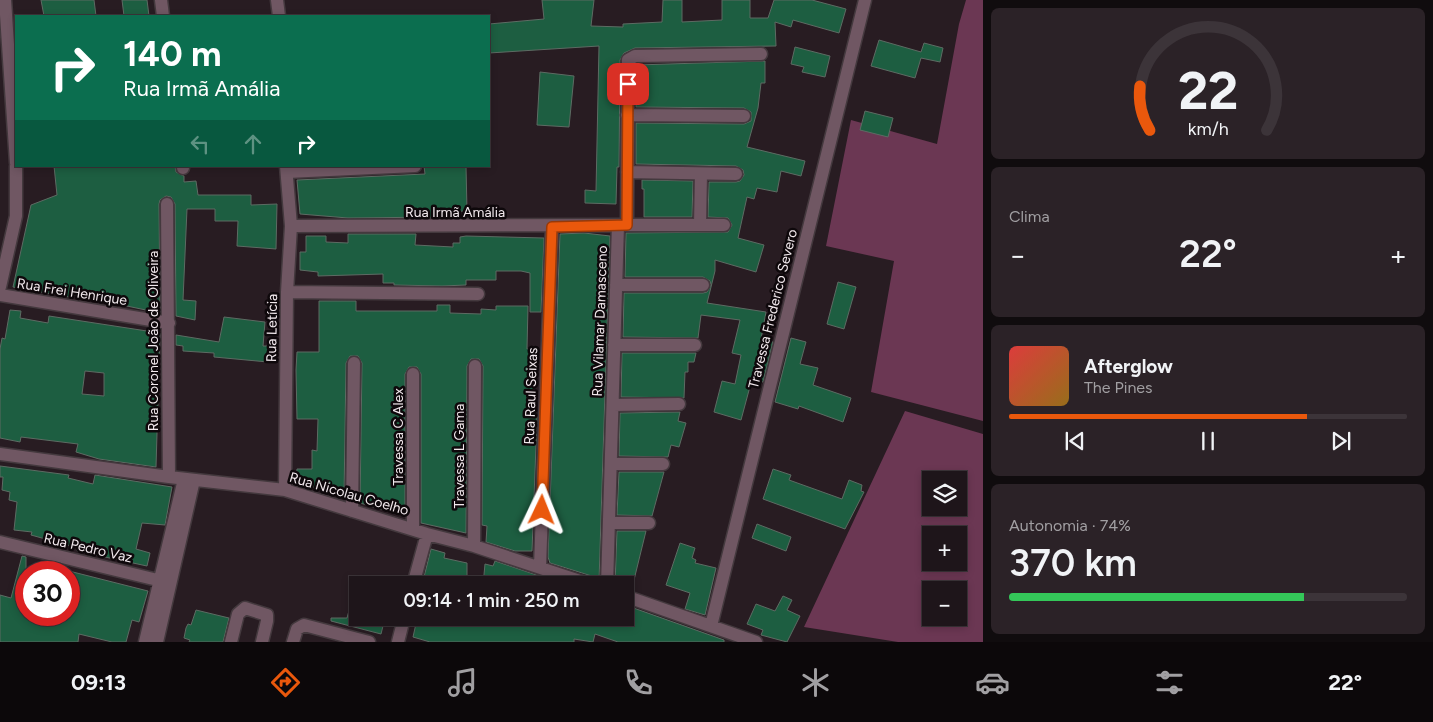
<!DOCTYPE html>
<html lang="pt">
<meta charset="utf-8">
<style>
:root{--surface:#1e151a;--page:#2b2227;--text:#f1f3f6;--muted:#a19fa2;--line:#3c3439;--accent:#ea580c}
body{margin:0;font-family:Figtree,sans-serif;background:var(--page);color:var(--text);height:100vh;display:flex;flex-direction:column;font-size:19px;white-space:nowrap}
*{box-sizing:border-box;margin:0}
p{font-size:16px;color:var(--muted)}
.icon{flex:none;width:28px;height:28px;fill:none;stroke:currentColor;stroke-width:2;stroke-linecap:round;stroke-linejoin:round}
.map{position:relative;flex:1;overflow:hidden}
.sheet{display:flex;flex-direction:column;gap:8px;padding:8px;background:#100c0e;width:450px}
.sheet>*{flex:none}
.hud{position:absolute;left:15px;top:15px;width:475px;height:152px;border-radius:0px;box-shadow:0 2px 8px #0003,0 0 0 1px var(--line);background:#0b6e4f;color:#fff;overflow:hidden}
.fabs{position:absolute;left:922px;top:471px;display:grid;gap:10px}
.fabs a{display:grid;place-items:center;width:45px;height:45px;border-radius:0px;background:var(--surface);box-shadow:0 2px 8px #0003,0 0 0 1px var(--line);font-size:25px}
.speed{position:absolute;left:15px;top:561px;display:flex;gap:10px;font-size:25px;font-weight:700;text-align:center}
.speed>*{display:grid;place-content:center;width:65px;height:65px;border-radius:50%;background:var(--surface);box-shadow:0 2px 8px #0003,0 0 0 1px var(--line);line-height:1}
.speed .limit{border:8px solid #d22;background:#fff;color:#111}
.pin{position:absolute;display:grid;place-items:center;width:42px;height:42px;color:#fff;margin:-21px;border-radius:10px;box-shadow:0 2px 8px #0006}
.me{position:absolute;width:55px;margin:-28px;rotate:2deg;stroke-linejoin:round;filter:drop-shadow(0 0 4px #0008)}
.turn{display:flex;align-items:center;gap:18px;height:105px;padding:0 25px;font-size:22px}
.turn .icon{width:65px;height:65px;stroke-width:2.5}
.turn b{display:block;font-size:35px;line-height:42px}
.lanes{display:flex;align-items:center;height:48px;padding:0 25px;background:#0003;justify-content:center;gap:25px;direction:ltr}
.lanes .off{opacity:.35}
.big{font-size:38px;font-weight:600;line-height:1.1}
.sheet .tile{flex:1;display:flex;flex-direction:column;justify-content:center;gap:8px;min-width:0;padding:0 18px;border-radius:8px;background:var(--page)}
.sheet .dial{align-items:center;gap:0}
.dial svg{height:130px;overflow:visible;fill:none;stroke:var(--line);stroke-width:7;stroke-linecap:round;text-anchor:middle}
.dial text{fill:var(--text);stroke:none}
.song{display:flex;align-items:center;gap:15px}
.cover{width:60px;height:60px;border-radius:8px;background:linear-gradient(135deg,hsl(0 70% 55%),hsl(40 70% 35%))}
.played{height:5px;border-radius:2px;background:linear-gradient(90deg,var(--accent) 75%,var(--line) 75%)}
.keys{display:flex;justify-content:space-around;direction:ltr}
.heat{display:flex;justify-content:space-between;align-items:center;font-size:28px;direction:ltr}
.charge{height:8px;border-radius:4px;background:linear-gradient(90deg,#34c759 74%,var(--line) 0)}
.trip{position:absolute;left:349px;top:576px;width:285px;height:50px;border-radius:0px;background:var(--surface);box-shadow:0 2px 8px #0003,0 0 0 1px var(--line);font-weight:600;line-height:50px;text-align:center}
.menu{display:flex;height:80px;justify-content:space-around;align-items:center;background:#0c080a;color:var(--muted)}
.menu .icon{width:35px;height:35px}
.menu .on{color:var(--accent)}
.menu b{font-size:22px;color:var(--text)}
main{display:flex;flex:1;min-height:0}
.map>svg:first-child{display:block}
</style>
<main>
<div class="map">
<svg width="983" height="642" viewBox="0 0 983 642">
<rect width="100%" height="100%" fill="#281c22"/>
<path fill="#6b3753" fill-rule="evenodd" d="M966,0H983V421L871,392L894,261L826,246L851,120L937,144L959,24Z
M905,411L983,434V642H898L804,627ZM931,480H959V508H931ZM931,535H959V562H931ZM931,590H959V618H931Z"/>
<path fill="#1d5e41" stroke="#5d6b63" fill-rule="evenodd" d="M41,0H94L96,16H44Z
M122,0H147L149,16H124Z
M542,0H594L591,26L623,27V24L662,22L663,0H682V22L722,20V0H750V18H768L774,0H812L846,9L839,33L793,20L791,27L775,22L776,46L635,48L624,53L620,60L619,167H617L616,204L585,203V190L596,191L599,46L489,53V24L544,19Z
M879,40L921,52L924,43L943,48L940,62L921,58L915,78L871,66Z
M795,47L830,56L825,77L802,72L804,67L791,64Z
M765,61V83H761L758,108L747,147L805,161L801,176L781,171L777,192L757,188L754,199L747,197L738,238L764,245L756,272L715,260V271L707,303L766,312L761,339L773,342L763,382L752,379L741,420L714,412L722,381L735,384L741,355L732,353L740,320L701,315L698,338L623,337L624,293H703L707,292L711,285L710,281L703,277H625L626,233L728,232L732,225L728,218L708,217L709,182H736L740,181L744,175L743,170L736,166L636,164V123L744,124L751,121V112L744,108L636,107V65Z
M540,72L574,76L569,127L537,125Z
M865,111L893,118L888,137L860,130Z
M54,166H175L176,172L184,176V182L196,181L198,195H251V205L277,204L276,249L237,246L238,221H215V209H187L183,300L196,301L195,320L176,316L175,204L171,197L166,196L160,200L159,204L160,313L70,294L69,297L13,287L31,205L57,195Z
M424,166H466L467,211L442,212V217L348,218L300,214L297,180L425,174Z
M642,180L693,181L692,217H644V189H642Z
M584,233L610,236L599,581L595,577L550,563L548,557L560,234Z
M348,234H416L415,245L453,247V243H460V237L466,236L544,238L541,312H530V273L521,271H496V280H466V285L442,286L394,285V283H383V274L318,276V272L300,270V252H306V236H326V242L348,243Z
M838,282L856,287L844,329L827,324Z
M319,301H356V311H437V305H450V313L481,314V309L496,310V306H528L527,349H531V386H534V404L537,418L532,551H515L486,542L487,526L482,525L483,366L479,359H471L467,366L466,533L421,523V374L417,367H409L405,374V516L360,503L362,363L358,356H350L346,363L344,497L313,487V480L296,479L297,469H312V450L317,451L318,419H297L296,370L297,352H319Z
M10,310L21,311L20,318L48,323L49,316L160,333L156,467L99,459L76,452L78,444L21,437L20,442L0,438V349L2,338L5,339ZM85,371L104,373V396L82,394Z
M224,317L265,322L263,346H269L268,362L214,357V353L183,351V346L176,345V335L219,342Z
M791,338L806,342L800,364L818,368L813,385L851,398L843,422L799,406L798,409L775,402Z
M622,353H696L694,362H688V372H685L684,398L621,397Z
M680,412L678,421L686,423L679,447L671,445L668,457L619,456L620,413Z
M0,466L69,475L68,478L93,484L95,475L172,487L165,525L142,523L136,549L150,553L147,566L77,551L78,548L31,535L32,532L14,530L17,502L9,500L10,492L2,490L3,477H0Z
M773,469L791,475L789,480L842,499L849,480L862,485L861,491L864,492L845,529L763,499Z
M619,472H664L652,516L617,515Z
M757,524L791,537L786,551L752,538Z
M617,531H646L633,584L615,585Z
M680,543L695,548L692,558L696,560L695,563L716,568L705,615L685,609L690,593L666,585Z
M431,549L445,553L444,558L467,563V585H422Z
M22,556L26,557V615H69V571L148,591L139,622L132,620L126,642H112L79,634L78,642H0V595L11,598Z
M495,561L566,585H483L485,564L493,566Z
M354,592L358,593V618H385L381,634L331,621V618H347Z
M783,596L792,600L787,610L800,616L787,642L761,635L763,630L747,624L756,604L775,611Z
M625,605L724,640V642H618L595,634L593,642L574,639V642H430L413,637L417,619L421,620L422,618H625Z
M196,610L229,618L223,642H189L190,640L184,638L186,628L188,624L191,625Z"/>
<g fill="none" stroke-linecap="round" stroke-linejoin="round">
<g stroke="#44393e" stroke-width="15">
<path id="minor" d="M5,0L16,163
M161,0L163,16
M277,0L279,16
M627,115L744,116
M183,166V168
M287,172L415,166
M627,172L736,174
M167,204L169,477
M627,225H724
M700,225L701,174
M291,226L618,225
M616,285H703
M0,287L16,216V166
M287,292L478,294
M0,295L169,323
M614,345H695
M613,405L679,404
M0,454L169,477L285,490L427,534L474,546L592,585
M611,464H663
M285,490L287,292L291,226L286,166
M352,511L354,363
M609,523H649
M413,529V374
M0,542L170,583
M474,546L475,366
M540,567L552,227
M413,585L427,534
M607,585L618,225H627L628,60L635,56L761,54
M625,596L756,642
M711,626L865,0
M145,642L184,479
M157,642L194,480
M231,642L238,614L245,608L267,615V621L262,642
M293,642L297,629L304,625L369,642
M398,642L404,618"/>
</g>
<use href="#minor" stroke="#705763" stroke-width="12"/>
</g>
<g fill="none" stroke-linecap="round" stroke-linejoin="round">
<g stroke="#983908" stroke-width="12">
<path id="route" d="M542,510L552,227L627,225L628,84"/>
</g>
<use href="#route" stroke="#ea580c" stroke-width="9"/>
</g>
<g text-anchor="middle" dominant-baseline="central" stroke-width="5" stroke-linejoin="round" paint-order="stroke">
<g font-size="14" fill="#f2e9ed" stroke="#0e080b">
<text x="455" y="212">Rua Irmã Amália</text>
<text transform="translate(72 292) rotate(9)">Rua Frei Henrique</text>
<text transform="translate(773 309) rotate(-76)">Travessa Frederico Severo</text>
<text transform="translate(600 321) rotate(-88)">Rua Vilamar Damasceno</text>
<text transform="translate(272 328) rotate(-89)">Rua Letícia</text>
<text transform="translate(153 341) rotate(-90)">Rua Coronel João de Oliveira</text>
<text transform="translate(531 396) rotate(-88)">Rua Raul Seixas</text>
<text transform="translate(398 437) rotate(-90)">Travessa C Alex</text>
<text transform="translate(459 456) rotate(-90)">Travessa L Gama</text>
<text transform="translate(349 494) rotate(16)">Rua Nicolau Coelho</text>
<text transform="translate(88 548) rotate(13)">Rua Pedro Vaz</text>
</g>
</g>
</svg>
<div class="fabs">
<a><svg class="icon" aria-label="layers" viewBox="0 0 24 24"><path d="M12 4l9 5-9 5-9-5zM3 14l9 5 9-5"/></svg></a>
<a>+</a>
<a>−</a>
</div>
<div class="speed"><div class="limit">30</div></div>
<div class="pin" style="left:628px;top:84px;background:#d93025"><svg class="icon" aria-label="arrive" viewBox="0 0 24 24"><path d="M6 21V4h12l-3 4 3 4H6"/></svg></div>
<svg class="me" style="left:542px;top:510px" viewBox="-20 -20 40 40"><path d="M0-17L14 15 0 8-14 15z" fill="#ea580c" stroke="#fff" stroke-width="4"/></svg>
<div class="trip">09:14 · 1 min · 250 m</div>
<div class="hud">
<div class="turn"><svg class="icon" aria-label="right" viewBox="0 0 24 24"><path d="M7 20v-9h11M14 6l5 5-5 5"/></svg><div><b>140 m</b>Rua Irmã Amália</div></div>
<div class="lanes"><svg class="icon off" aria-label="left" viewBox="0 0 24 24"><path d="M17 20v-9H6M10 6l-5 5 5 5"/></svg><svg class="icon off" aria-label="ahead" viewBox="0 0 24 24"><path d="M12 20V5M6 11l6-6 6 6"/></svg><svg class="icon" aria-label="right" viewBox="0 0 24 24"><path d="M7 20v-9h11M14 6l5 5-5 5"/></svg></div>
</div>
</div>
<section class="sheet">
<div class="tile dial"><svg viewBox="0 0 100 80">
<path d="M14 69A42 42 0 1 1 86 69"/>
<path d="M14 69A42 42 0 0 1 8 42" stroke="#ea580c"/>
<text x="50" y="56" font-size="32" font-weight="700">22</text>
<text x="50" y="72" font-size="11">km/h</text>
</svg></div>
<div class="tile"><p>Clima</p>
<div class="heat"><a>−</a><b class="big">22°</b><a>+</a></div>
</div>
<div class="tile">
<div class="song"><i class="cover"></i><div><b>Afterglow</b><p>The Pines</p></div></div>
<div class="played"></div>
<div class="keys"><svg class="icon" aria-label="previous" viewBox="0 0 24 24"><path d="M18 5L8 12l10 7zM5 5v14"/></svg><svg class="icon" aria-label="pause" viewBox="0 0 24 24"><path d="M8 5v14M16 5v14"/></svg><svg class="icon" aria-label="next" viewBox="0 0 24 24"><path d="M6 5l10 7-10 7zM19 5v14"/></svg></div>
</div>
<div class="tile"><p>Autonomia · 74%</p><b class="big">370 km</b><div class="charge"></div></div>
</section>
</main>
<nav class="menu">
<b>09:13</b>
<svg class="icon on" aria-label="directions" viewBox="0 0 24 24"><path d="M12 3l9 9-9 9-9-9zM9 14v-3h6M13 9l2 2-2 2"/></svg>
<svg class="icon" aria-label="music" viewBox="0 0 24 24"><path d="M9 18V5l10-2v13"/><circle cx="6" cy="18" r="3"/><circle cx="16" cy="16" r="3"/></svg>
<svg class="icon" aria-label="phone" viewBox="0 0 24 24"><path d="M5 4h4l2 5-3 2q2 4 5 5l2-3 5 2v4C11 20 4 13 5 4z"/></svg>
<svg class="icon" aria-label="climate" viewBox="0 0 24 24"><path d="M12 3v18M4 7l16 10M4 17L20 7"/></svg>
<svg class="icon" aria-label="car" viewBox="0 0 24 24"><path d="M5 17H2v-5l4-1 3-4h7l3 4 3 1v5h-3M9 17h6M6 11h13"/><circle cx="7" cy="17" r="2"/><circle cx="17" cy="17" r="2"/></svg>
<svg class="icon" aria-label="filters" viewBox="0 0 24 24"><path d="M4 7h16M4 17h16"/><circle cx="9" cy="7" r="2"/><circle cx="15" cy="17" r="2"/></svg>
<b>22°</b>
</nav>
